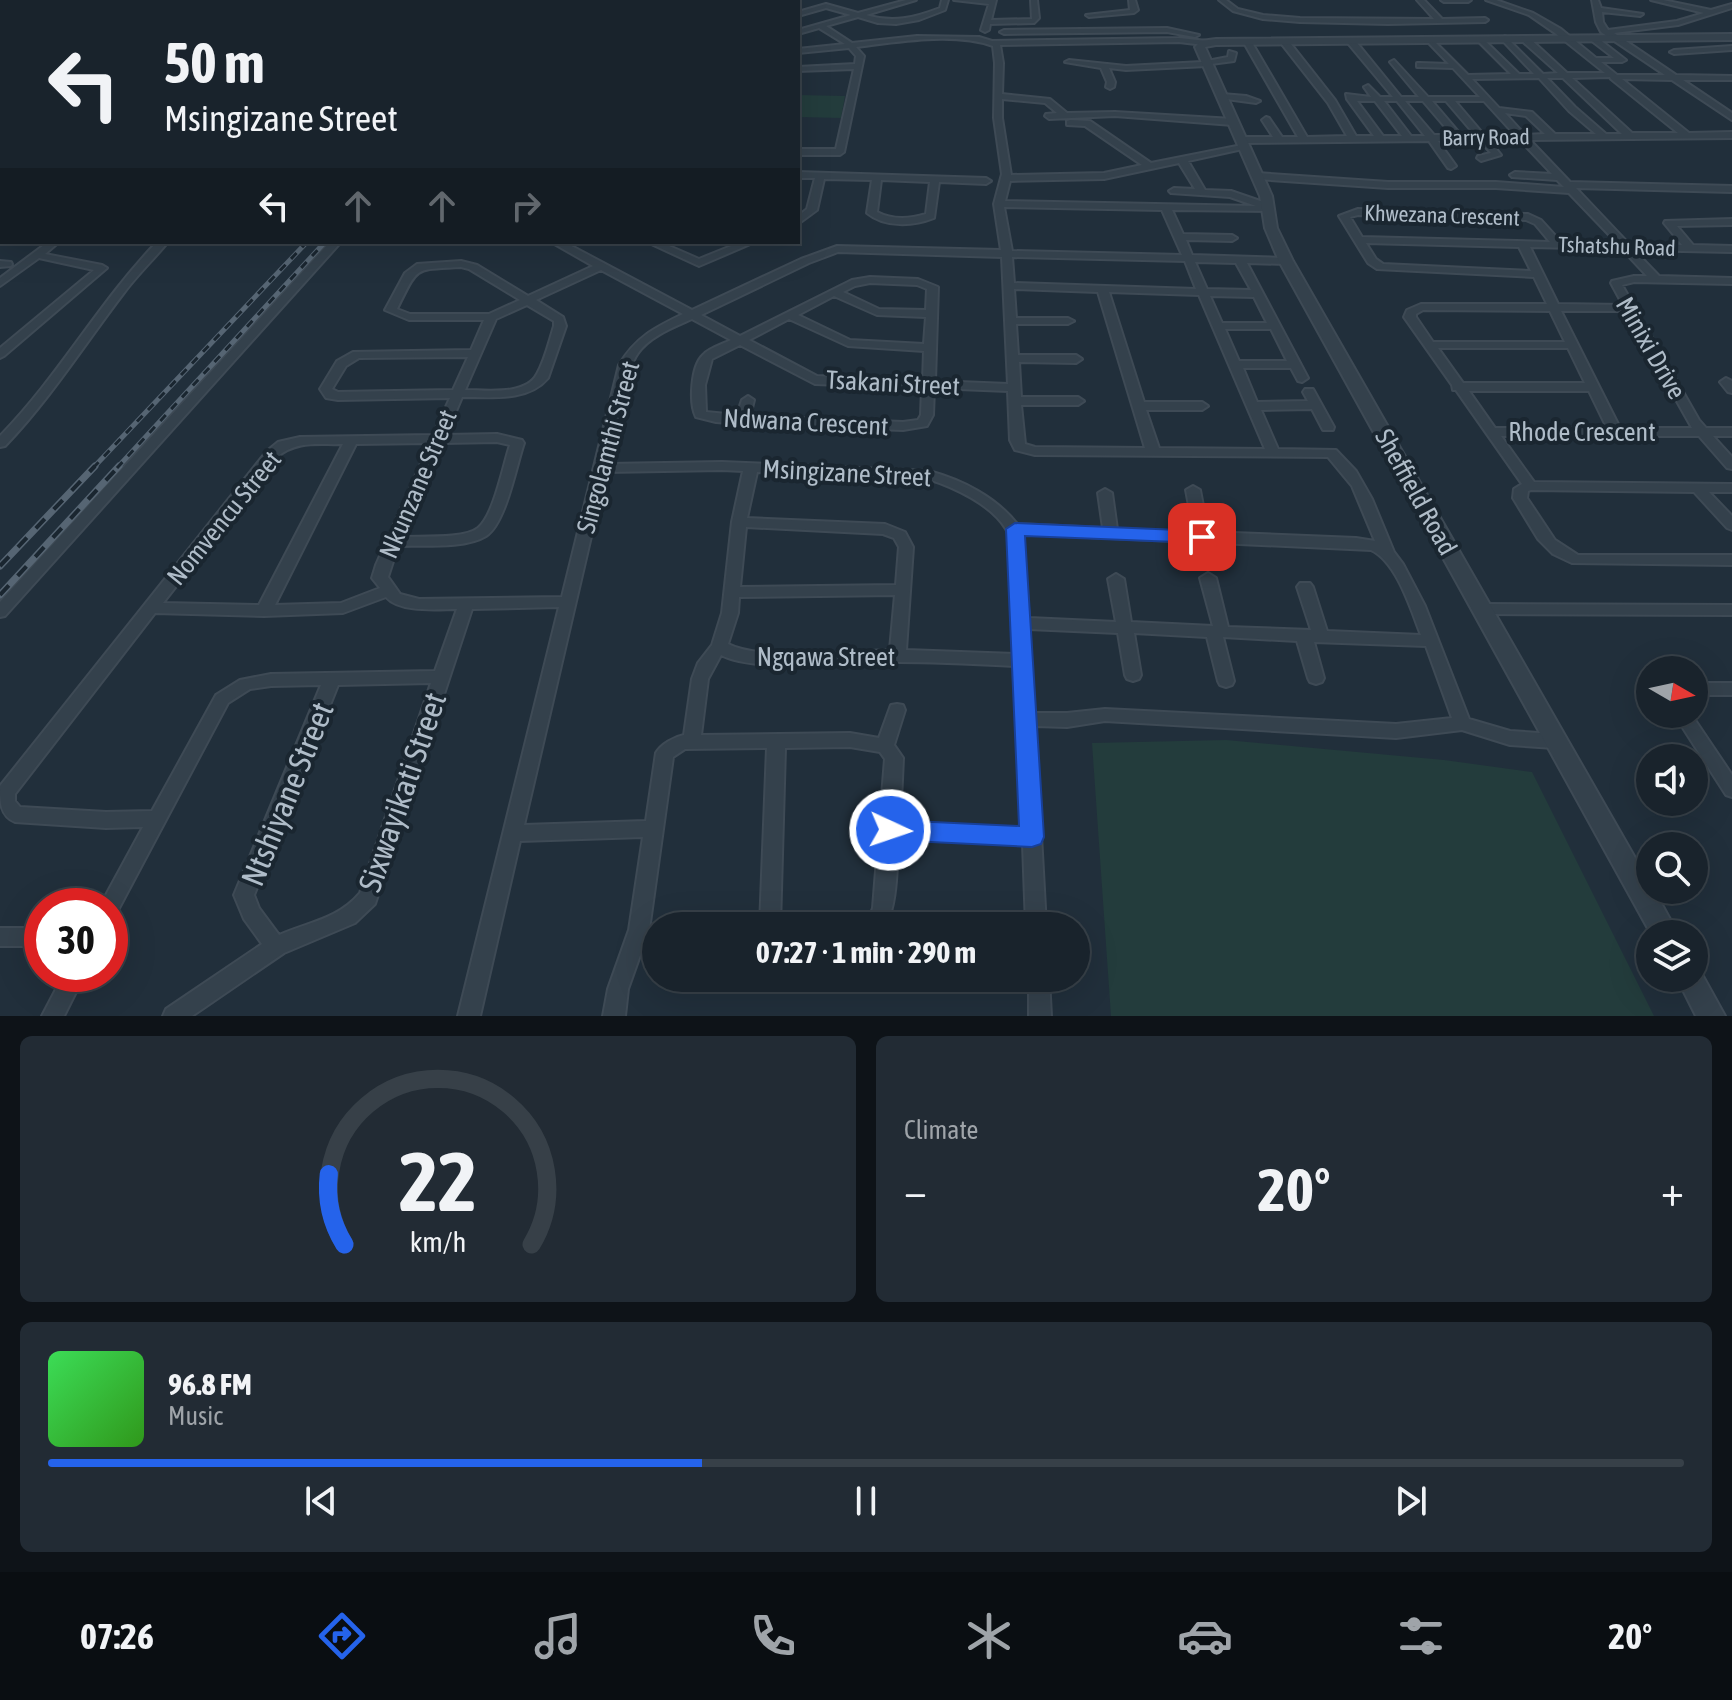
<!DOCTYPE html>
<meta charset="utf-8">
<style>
:root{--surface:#19232c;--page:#222b34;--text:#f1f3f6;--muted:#9fa4a9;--line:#374048;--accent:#2563eb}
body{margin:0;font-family:"Asap Condensed",sans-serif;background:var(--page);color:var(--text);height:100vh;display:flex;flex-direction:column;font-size:30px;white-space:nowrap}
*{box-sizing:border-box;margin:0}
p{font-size:26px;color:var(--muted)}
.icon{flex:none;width:44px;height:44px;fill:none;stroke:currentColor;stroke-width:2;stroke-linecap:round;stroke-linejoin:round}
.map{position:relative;height:1016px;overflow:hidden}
.side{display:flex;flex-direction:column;gap:20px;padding:20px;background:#0e1318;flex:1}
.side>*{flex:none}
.banner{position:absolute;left:0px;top:0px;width:800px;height:244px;box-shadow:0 8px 32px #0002,0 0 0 2px var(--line);background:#19232c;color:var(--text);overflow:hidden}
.needle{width:52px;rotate:99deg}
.tools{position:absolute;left:1636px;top:656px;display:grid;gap:16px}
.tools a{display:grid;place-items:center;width:72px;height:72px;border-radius:50%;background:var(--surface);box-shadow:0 8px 32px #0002,0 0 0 2px var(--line);font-size:40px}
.speed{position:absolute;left:24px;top:888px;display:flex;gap:16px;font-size:40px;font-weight:700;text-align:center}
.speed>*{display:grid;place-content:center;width:104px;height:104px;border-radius:50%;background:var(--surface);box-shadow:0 8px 32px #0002,0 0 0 2px var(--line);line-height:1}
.speed .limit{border:12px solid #d22;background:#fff;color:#111}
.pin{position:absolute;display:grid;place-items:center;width:68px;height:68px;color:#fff;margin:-34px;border-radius:16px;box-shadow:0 4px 12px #0006}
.me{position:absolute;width:88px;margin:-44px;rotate:93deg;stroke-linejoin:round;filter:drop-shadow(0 0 6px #0008)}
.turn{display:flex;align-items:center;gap:28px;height:168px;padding:0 32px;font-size:36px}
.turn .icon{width:104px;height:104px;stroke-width:2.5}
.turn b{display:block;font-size:56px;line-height:68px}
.lanes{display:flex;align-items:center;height:76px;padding:0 32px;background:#0003;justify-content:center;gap:40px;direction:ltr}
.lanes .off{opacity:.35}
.big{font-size:60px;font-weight:700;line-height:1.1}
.side .tile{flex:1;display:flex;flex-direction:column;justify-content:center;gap:12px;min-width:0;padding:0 28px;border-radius:12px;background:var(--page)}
.side .dial{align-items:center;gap:0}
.dial svg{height:208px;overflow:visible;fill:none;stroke:var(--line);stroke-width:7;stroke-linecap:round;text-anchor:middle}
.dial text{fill:var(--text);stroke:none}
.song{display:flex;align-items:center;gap:24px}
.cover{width:96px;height:96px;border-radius:12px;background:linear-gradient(135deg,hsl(130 70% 55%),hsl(110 70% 35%))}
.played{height:8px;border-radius:4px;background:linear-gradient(90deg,var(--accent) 40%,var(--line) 40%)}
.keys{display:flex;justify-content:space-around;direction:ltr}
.heat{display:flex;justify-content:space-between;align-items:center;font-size:44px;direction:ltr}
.side .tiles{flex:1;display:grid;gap:20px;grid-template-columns:1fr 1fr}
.tile:last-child{grid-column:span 2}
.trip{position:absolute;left:642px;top:912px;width:448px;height:80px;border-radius:40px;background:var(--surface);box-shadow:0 8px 32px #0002,0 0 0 2px var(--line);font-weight:700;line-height:80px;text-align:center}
.menu{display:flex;height:128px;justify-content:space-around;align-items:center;background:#0a0e12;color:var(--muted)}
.menu .icon{width:56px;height:56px}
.menu .current{color:var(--accent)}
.menu b{font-size:36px;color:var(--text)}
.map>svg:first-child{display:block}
</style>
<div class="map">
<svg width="1732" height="1016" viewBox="0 0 1732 1016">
<rect width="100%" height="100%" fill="#212f3b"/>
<path fill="#233c3c" d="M798,95L845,96L841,118L798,117Z
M1226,740L1444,760L1532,772L1654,1016H1111L1092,743Z"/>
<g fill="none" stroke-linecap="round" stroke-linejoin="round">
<g stroke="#3e4a55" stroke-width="4">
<path id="minor" d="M520,0H527L524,2Z
M906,0H916L866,15C893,23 914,18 940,8L942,0H948L945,10L919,20L896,24L878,23L858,17L826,26L852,43L917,36L979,37L992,41L1179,38L1207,41V45H1204L1179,42L1000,45L1003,63L1002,94L1050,99L1067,113L1115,112L1233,119L1237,122L1233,125L1115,116L1049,119L1045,116L1046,114L1057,113L1045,103L1002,99V118L1011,175L1104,173L1142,165L1085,126L1067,125V121L1070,120L1090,121L1151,163L1247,144V148L1188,161L1205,190L1231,191L1266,203L1267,206L1273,209L1271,211L1172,210L1183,234L1232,235L1237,238L1232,241L1186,240L1192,255L1286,258L1291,261L1286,264L1247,263L1308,378L1302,382L1298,381L1291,368H1243L1257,402L1308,401L1303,392L1305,389H1313L1334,427L1333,430H1323L1312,409L1261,410L1278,449L1336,450L1356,471L1372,499L1394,552L1403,564L1425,606L1469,719L1510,731L1554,734L1560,736L1563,741L1560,746L1554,748L1510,745L1462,730L1396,738L1105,721L1067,727L1035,726L1046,926H1026L1023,844L899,838C896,867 898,899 886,926H861L864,920L870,916L873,908L885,759L880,752L850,747L785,748L780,926H760L767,748L685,749L673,757L649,930L628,989L625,1016H603L608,989L629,930L643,837L520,841L480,1016H458L559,607L472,609L375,904L355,923L284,953L192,1016H163L166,1009L262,944L244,919L234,895L321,685L271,686L250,689L228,703L117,912L110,915V906H100L143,827L106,828L15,822C0,816 0,801 0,786L267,451L278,442L300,437L433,435L450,398L338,400L326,398L320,389L337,361L353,352L471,350L484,320H409L385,310L405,273L417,264L461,261L477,265L528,296L593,266L551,242H564L692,310L801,259L837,246L1001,250L994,204L1002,174L994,118L995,63L993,46C953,32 897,42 856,47L864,56L844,152L840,155H798V149H836L854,69L798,71V67L855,64L856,56L849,48L798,53V49L845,44L819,28L798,34V30L851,15L826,8L798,16V12L826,4L858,13ZM1179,163L1195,189L1174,188L1169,191L1171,193L1230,197L1256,206L1005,201L1010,181L1104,179ZM1004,207L1162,210L1182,255L1012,251ZM838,252L1002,257L1008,384L935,381L938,287L918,279L870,277L852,280L740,336L701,315L809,263ZM1012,257L1185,261L1196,289L1014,283ZM1195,262L1236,263L1251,290L1207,289ZM461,267L469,269L520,300L489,314H410L397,309C419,265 413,270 461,267ZM601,270L683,314C654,328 636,337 619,365L562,597L419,599L400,594L388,577L398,546C423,545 465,549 486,536C506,523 516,466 524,443L522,440L497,434L446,435L462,397C491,397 528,402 548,378L566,326L563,317L536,300ZM870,283L917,285L927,289L926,310L879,309L843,292L855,286ZM1014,289L1098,292L1145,448L1035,447L1025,444L1021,405H1078L1084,401L1078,397H1021L1019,362L1076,363L1082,359L1076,355H1018L1016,324H1068L1074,321L1068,318H1016ZM1109,292L1199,295L1265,449L1159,448L1146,410H1202L1208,406L1202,402H1144ZM834,296L877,315L926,317L924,344L850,340L798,315ZM1210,296L1254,297L1267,323H1222ZM527,305L554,321V326C549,342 545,360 537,374C526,396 485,390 465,390L496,319ZM692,319L731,340C723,344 709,348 703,355C691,366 689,403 696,417L716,422L742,424L903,430L927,426L933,415L934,388L1008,391L1010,440L1015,450L1035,455L1328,457L1352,486L1375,541L1356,538L1208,532L1200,490L1193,486L1186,490L1194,532L1117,529L1112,493L1105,489L1098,493L1103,528L1017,524C996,497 962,480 929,471L722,462L608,464C614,438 624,372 638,353C650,336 674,327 692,319ZM789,319L848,346L924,351L923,381L817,376L749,340ZM1225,329H1271L1287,361H1239ZM740,345L815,384L922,388L921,415L918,420L903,422L750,416L754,400L748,396L742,400L737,415L706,412L705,385L712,359ZM468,357L453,390L338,392L332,389L346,366L359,358ZM497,442L510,445C503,466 494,515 478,528C464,539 421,536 402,537L443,443ZM430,443L376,565L372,578L380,588L341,603L275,605L356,444ZM343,444L259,605L163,603L277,457C297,440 318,445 343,444ZM722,470L743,471L732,522L722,613L712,645L698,663L692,679L684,735C674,737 661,744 656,753L646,821L524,825L606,472ZM757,472L928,479C954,487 992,505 1006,529C1015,544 1014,631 1015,654L906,650L913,547L905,532L885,524L747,518ZM746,527L883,534L894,538L899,547L896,585L740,587ZM1022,534L1371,550C1397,562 1411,610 1421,635L1327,631L1313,587L1310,583H1300L1297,587L1311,630L1228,627L1216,578L1208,573L1200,578L1213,626L1131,622L1124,579L1116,574L1108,579L1116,622L1029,618ZM895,595L890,650C850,651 761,661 728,644L738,613L739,597ZM386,597C400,613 437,609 457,609L435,671L271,674L240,680L216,695L152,811L106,812L20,807L15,801V794L155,613L264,616L343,613ZM1029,629L1118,633L1125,675L1127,679L1133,681L1139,679L1141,675L1134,633L1207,637L1218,681L1220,685L1226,687L1232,685L1234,681L1223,637L1297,641L1308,678L1310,682L1316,684L1322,682L1324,678L1314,642L1426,646L1452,718L1396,724L1105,709L1067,713H1034ZM721,655C759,674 853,662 898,662C937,662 976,664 1015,666L1022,829L900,823L903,758L894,745L905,710L903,705L897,704L891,705L879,738L850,733L701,735L708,679ZM431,683L360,893C338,919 309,922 279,935L259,908L254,895L338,685Z
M954,0H996L991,20L1032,19L1031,0H1037L1039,18L1034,23L990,24L989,30L985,32L981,30L989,4Z
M1129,0H1135L1138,10L1134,13L1089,17L1086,15L1130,10Z
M1219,0H1226L1238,9L1263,15L1300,18L1434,19L1417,0H1424L1442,19L1485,18L1488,20L1485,22L1388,24L1300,22L1263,19L1233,11Z
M1441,0H1471L1468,2H1444Z
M1486,0H1496L1533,13L1561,29L1596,58H1614L1588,38L1595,36L1626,60L1622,62H1601L1617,75H1665L1601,32L1596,22L1592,0H1598L1601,8L1643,14L1640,16L1602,12L1603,22L1608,30L1677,21L1704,13L1651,0H1663L1711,10L1732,4V8L1678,25L1614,33L1676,75L1732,76V80H1683L1732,113V120L1672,80L1622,79L1689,133L1732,132V138L1530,140L1570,182L1732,186V192L1576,188L1628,243L1682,245L1664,223L1665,221L1732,219V225L1677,226L1693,245L1732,246V252L1634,250L1659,276L1732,278V284L1634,282L1622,285L1699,420L1706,428H1732V436H1713L1732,457V469L1727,468L1699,436H1501L1534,482L1732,484V492H1709L1732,516V530L1727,528L1694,492L1531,490L1528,491L1527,498L1555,540L1578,555H1732V565L1572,563L1553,554L1538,539L1513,498L1514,489L1522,484L1456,390H1453L1452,385L1404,317L1407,310L1421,304H1547L1534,277L1377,269L1368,263L1339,216L1358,209L1528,214L1541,220L1561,242L1617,243L1569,193L1496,188H1388L1257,179L1252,176L1257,173L1388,182H1496L1564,187L1557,180L1512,177L1510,175L1515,172L1552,174L1520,140H1489L1501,155L1481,161L1477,158L1478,156L1491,153L1479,140L1438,141L1456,166L1451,169L1448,168L1429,141L1241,143L1237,140L1241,137H1273L1262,120L1266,117L1269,118L1282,137H1298L1243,41L1247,39L1251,41L1307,137L1347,136L1328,103L1281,43V39H1287L1335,100L1356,136H1374L1347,99L1346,94L1371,97L1364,87L1368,85L1380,97H1393L1347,42V38H1353L1401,97H1419L1390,62L1394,60L1428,97H1480L1453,68L1417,67V63H1420L1449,64L1427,41L1430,37L1468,75L1511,74L1478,41L1481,37L1519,74H1534L1502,40L1505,36L1543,74L1558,73L1521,40V36H1527L1567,73H1605L1555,33L1529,15ZM1610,77L1611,79L1678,133H1632L1572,78ZM1539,78L1569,111L1596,134H1555L1532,112L1499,108L1472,79ZM1547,78H1563L1622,134H1606L1575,107ZM1357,101H1375L1402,136H1383ZM1384,101H1397L1425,136H1411ZM1405,101H1423L1452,135H1434ZM1432,101H1446L1475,135H1461ZM1455,101H1484L1515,135H1484ZM1505,113L1526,116L1545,134L1525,135ZM1358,215L1526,220L1535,224L1550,242L1362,237L1350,217ZM1366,243L1519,247L1531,271L1383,264L1376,259ZM1530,247L1622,249L1647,276H1634L1612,281L1611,283L1623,305L1558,304ZM1423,310L1550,311L1565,342H1433L1416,317V314ZM1561,311H1626L1692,428H1620ZM1438,348H1568L1585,383H1463ZM1469,391H1589L1607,428H1495Z
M0,23H2L0,28Z
M1167,28L1199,35L1195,37L1167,32L1004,34L1000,32L1004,30Z
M1732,46V50L1674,54L1670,52L1674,50Z
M1229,51L1236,53L1234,61L1211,64L1207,66L1126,70L1109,68L1115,82L1114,87L1110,89L1106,87L1107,82L1101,68L1065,62L1069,60L1126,66L1202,62L1228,57Z
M0,79H2V84H0Z
M1222,94L1246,96L1260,101L1256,103L1219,98L1218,96Z
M0,115H2V121H0Z
M0,152L2,153V159L0,158Z
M798,172L986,178L991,181L986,184L939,182L934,218C914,226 885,228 867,213L872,180L824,179L817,210L798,224V216L807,209L815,178H798ZM881,180L930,182L926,214C910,219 892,220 877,212Z
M2,195V201L0,202V196Z
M0,228H2V235H0Z
M48,242H59L45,254L102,265L107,268L4,356L0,358V348L94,270L39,258L0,286V278Z
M157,242H168C153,260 137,275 123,294C84,345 50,399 5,446L0,447V436C59,376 99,302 157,242Z
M330,242H341L5,616L0,617V602Z
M647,242H660L699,259L741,242H755L699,266Z
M0,261L11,262L12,264L11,266L0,267Z
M1726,378L1732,381V393L1728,392L1720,382Z
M1482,604L1732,605V615L1482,614L1477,613L1474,609L1477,605Z
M1694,683H1732V695H1694Z
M1674,714H1691L1732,775V797L1726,795Z
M0,928H42V946H0Z
M64,974H85L64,1016H42Z
M1029,978H1049L1051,1016H1029Z"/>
</g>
<g stroke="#3e4a55" stroke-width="4">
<path id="tertiary" d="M166,0H174L175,2H167Z
M1732,34V40L1216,45L1205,47L1272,196L1277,228L1293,261L1650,884V890H1654L1678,934H1651L1279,261L1265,228L1260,196L1195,47L1201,41L1216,39Z
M0,97H2L0,104Z
M1694,967L1699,969L1725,1016H1696L1677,978H1694Z"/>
</g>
<use href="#minor" fill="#34414c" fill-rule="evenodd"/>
<use href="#tertiary" fill="#34414c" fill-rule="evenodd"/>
<g stroke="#566573" stroke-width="4">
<path id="rail-far2" d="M706,2L711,0
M757,2L765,0"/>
</g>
<g stroke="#566573" stroke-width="5">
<path id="rail-far1" d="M93,468L307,242
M117,468L325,242"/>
</g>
<g stroke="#566573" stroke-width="7">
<path id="rail" d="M0,566L95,466
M0,595L119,466"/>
</g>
<use href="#rail-far2" stroke="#1a2630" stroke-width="2" stroke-dasharray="6" stroke-linecap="butt"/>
<use href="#rail-far1" stroke="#1a2630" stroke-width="3" stroke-dasharray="8" stroke-linecap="butt"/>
<use href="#rail" stroke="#1a2630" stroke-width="4" stroke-dasharray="13" stroke-linecap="butt"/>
</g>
<path fill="#2563eb" stroke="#184099" stroke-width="2" d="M1015,523L1202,531L1212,537L1202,543L1025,536L1044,837L1041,844L1032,847L890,840L881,837L877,830L881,823L890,820L1019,826L1006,529Z"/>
<g text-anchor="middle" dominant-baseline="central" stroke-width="8" stroke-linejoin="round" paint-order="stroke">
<g font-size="22" fill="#afbcc8" stroke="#1a2630">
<text transform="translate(1486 137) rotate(-1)">Barry Road</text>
<text transform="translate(1442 215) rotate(2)">Khwezana Crescent</text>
<text transform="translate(1617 246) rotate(2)">Tshatshu Road</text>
</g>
<g font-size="26" fill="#afbcc8" stroke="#1a2630">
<text transform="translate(1651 348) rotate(60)">Minixi Drive</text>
<text transform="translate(893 383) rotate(3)">Tsakani Street</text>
<text transform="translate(806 422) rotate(3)">Ndwana Crescent</text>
<text x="1582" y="432">Rhode Crescent</text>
<text transform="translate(608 447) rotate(-75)">Singolamthi Street</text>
<text transform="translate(847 473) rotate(3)">Msingizane Street</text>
<text transform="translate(418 484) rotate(-67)">Nkunzane Street</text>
<text transform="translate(1416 492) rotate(61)">Sheffield Road</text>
<text transform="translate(224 518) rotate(-51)">Nomvencu Street</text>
<text x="826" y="657">Ngqawa Street</text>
</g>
<g font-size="32" fill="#afbcc8" stroke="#1a2630">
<text transform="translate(402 792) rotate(-71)">Sixwayikati Street</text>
<text transform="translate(287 794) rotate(-68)">Ntshiyane Street</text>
</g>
</g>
</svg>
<div class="tools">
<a><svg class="needle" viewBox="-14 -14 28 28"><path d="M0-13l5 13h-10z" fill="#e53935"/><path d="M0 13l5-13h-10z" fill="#9fa4a9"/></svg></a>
<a><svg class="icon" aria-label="sound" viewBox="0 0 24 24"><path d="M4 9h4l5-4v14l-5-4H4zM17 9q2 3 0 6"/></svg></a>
<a><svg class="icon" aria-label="search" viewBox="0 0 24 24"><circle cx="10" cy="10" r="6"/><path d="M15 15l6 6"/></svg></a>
<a><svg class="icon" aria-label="layers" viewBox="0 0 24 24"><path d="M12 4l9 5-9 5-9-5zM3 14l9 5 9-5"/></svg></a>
</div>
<div class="speed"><div class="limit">30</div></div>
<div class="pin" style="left:1202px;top:537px;background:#d93025"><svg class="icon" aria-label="arrive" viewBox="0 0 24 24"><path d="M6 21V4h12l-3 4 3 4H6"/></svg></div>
<svg class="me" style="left:890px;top:830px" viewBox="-20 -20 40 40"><circle r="17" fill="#2563eb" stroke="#fff" stroke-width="3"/><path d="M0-11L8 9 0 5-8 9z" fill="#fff"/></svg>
<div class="trip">07:27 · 1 min · 290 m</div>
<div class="banner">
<div class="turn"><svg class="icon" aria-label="left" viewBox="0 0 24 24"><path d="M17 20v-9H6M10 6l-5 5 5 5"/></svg><div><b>50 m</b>Msingizane Street</div></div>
<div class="lanes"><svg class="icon" aria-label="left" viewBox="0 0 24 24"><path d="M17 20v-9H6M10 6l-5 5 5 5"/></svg><svg class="icon off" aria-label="ahead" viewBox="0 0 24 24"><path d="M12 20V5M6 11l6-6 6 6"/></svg><svg class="icon off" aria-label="ahead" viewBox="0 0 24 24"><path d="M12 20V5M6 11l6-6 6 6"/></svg><svg class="icon off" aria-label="right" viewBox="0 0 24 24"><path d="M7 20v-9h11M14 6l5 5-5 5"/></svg></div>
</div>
</div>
<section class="side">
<div class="tiles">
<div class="tile dial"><svg viewBox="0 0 100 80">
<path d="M14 69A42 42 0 1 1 86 69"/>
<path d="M14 69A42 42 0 0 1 8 42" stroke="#2563eb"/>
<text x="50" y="56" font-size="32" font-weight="700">22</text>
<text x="50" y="72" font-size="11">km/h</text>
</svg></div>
<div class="tile"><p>Climate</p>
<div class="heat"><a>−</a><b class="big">20°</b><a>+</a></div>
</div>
<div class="tile">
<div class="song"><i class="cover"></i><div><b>96.8 FM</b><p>Music</p></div></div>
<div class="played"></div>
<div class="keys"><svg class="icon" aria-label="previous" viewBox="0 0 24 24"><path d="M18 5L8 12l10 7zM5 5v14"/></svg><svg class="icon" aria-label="pause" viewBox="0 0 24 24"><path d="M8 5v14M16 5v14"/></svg><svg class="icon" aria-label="next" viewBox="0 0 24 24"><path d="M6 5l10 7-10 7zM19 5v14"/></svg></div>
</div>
</div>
</section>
<nav class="menu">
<b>07:26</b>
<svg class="icon current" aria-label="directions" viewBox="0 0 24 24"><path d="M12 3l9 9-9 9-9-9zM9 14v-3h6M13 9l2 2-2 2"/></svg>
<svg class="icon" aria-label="music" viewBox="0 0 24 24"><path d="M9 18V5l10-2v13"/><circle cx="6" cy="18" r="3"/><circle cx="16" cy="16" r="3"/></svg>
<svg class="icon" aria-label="phone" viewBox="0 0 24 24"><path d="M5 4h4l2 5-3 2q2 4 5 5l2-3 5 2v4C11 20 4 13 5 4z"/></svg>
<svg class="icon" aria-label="climate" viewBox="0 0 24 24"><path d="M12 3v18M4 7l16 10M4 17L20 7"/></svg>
<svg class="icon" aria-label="car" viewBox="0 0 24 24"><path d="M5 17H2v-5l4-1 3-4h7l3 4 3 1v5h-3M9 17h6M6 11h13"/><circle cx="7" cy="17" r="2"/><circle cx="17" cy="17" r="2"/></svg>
<svg class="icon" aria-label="filters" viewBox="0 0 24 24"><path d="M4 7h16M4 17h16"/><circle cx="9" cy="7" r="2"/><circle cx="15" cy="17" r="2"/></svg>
<b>20°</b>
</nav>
